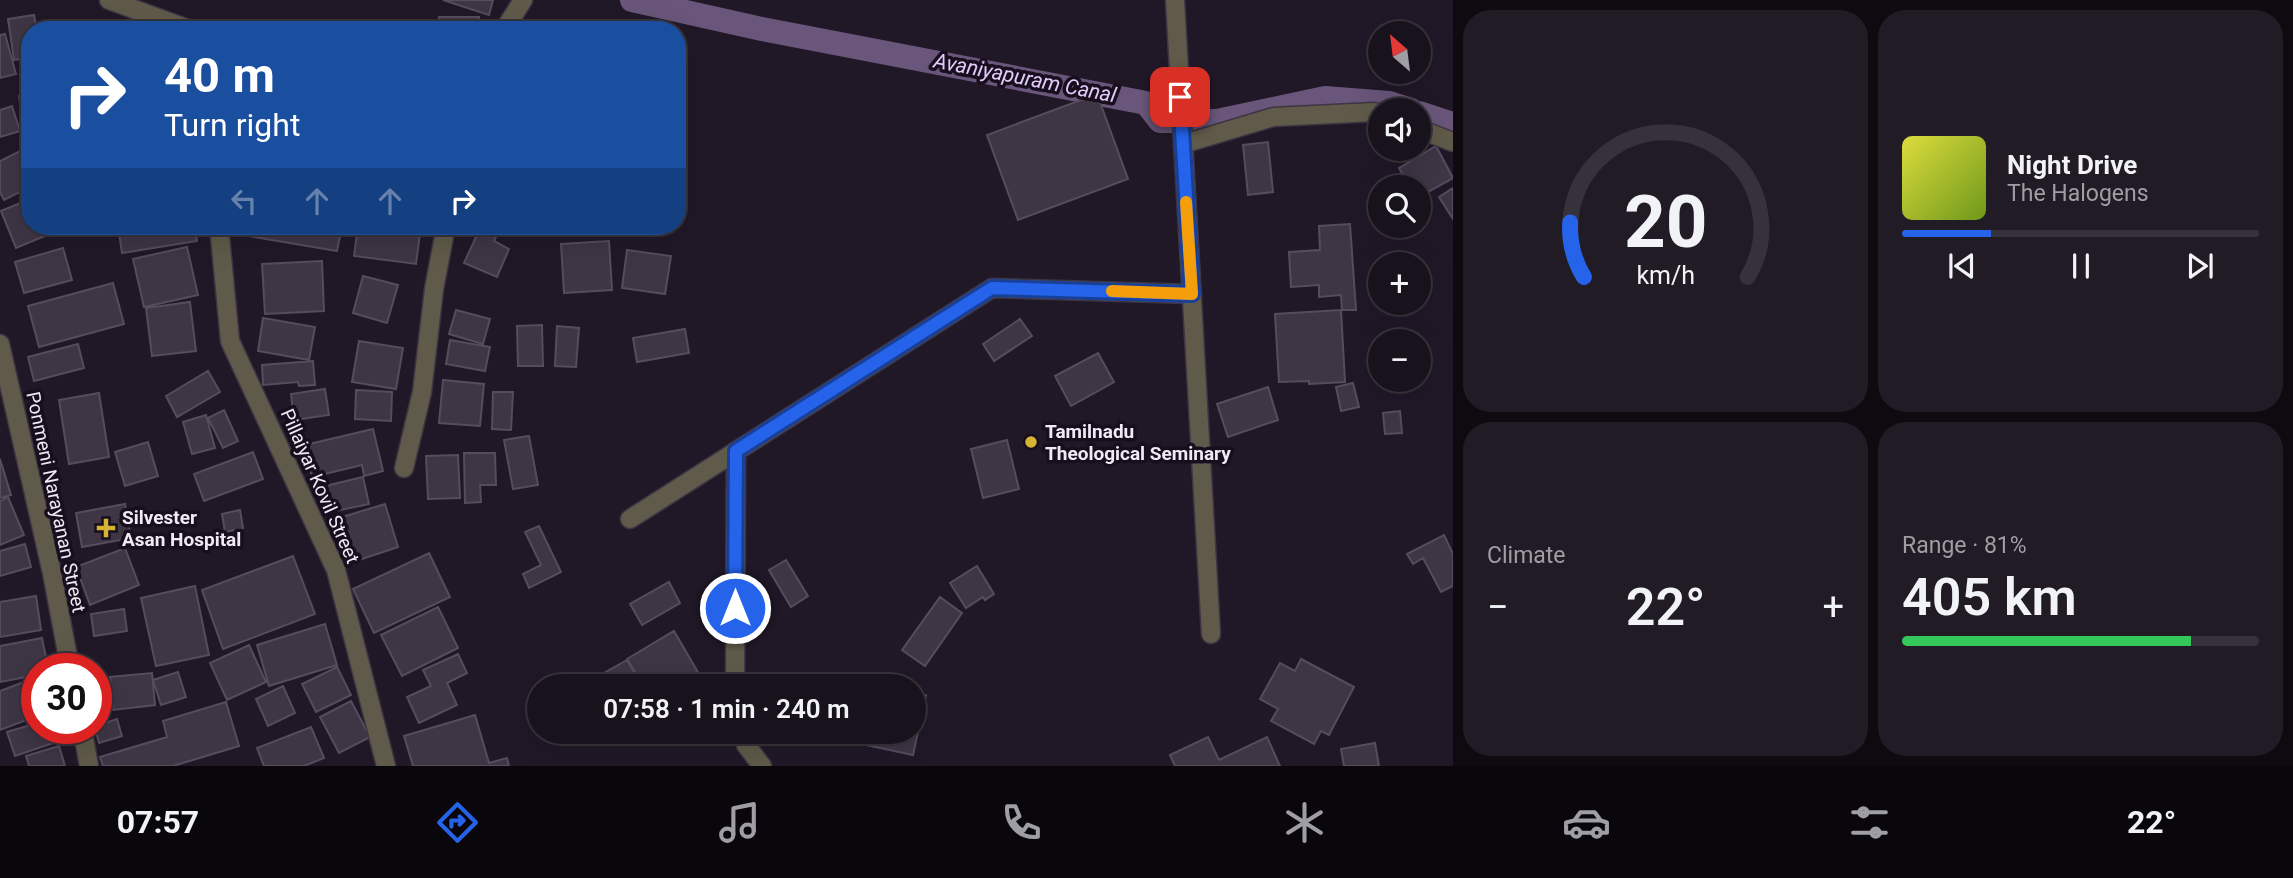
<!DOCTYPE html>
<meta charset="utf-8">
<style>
:root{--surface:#18121d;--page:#211b26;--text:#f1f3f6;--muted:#9f9ea4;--line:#36323b;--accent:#2563eb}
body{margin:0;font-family:Roboto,sans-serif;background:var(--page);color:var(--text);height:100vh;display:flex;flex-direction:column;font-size:26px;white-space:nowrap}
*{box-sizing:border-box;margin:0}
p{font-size:23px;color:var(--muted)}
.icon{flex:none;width:38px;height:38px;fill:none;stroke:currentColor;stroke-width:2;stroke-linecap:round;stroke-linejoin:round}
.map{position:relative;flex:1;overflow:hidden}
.side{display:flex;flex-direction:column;gap:10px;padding:10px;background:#0d0a10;width:840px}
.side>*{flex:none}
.banner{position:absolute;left:21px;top:21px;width:665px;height:214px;border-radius:28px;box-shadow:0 7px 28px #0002,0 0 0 2px var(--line);background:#1a4fa0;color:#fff;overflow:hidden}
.needle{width:46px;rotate:332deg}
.tools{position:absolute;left:1368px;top:21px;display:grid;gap:14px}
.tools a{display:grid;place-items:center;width:63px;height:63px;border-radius:50%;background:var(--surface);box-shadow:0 7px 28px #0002,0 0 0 2px var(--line);font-size:35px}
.speed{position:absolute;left:21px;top:653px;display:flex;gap:14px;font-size:35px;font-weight:700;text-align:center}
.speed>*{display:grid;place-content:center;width:91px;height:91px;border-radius:50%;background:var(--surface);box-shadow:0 7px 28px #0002,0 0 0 2px var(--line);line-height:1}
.speed .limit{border:10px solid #d22;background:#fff;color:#111}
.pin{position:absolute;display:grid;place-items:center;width:60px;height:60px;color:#fff;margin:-30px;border-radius:14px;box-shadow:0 4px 10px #0006}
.me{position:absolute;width:77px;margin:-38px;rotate:0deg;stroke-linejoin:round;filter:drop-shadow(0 0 5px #0008)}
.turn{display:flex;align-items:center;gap:24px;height:147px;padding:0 28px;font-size:32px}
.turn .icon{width:91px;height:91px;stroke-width:2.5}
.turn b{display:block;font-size:49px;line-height:60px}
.lanes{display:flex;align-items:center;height:66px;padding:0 28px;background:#0003;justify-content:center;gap:35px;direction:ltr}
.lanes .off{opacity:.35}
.big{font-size:52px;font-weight:600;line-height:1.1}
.side .tile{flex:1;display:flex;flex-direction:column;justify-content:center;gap:10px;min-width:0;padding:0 24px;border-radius:28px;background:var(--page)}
.side .dial{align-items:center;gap:0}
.dial svg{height:182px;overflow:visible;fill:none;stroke:var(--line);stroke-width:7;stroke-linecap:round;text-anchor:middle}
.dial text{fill:var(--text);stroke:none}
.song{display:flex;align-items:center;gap:21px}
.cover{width:84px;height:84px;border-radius:10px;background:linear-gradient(135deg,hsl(60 70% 55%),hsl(80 70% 35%))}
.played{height:7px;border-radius:4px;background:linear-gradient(90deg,var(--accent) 25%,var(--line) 25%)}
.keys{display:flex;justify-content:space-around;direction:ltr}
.heat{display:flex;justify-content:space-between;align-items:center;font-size:38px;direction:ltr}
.charge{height:10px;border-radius:5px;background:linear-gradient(90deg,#34c759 81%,var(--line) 0)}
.side .tiles{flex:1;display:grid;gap:10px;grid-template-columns:repeat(2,1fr)}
.trip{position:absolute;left:527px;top:674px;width:399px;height:70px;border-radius:35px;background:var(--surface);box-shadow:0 7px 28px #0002,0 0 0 2px var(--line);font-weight:600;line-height:70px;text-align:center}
.menu{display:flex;height:112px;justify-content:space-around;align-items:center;background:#0a070c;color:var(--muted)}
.menu .icon{width:49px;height:49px}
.menu .active{color:var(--accent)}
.menu b{font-size:32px;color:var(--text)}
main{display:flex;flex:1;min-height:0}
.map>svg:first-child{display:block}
</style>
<main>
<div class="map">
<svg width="1453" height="766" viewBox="0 0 1453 766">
<rect width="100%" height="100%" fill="#201827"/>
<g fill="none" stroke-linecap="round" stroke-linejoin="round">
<path stroke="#69567a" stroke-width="24" d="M632,0L762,29L1146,103L1160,121H1217L1325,98L1389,103L1411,110
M1419,113L1453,124"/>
</g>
<path fill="#3e3545" stroke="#554c5e" stroke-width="2" d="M443,0H493L489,15Z
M34,15L37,30H30V58L14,60L8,19Z
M439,17H479V30H438Z
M5,34L16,74L0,78V35Z
M30,94V142H25L19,96Z
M1097,94L1128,179L1018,220L987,135Z
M12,106L20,131L0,137V110Z
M1268,142L1273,192L1248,195L1243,145Z
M30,146V187L4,200L0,192V161Z
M1436,146L1453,178L1419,197V187H1410L1399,168Z
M1453,188V219L1439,197Z
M30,199V226H69L16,248L1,211Z
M1350,224L1356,310H1342L1341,295L1319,297V285L1291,287L1289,252L1320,250L1319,226Z
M118,226H195L197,241L122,253Z
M243,226H342L337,251L242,235Z
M358,226H421L416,264L354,256Z
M481,226H489L499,230L494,241L509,249L497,277L464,263Z
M609,241L612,290L564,293L561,244Z
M187,247L198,295L144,307L133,259Z
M63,248L72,280L24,293L15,262Z
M627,250L671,256L665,294L622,288Z
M322,261L324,311L265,314L262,264Z
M363,276L398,285L387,323L353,313Z
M113,283L124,324L39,347L28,306Z
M190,302L196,351L152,356L146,308Z
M456,310L490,319L483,344L449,334Z
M1341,310L1345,382L1309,384V381L1279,382L1275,314Z
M263,318L315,327L309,360L258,351Z
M1020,319L1032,336L994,361L983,344Z
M542,325L543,366H518L517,326Z
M557,326L579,328L576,367L555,366Z
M685,329L689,353L637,362L633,338Z
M450,340L490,347L485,371L446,364Z
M359,341L403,348L396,389L352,382Z
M78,344L84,368L34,381L28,357Z
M1098,353L1114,382L1071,406L1055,376Z
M313,361L315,385L299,386L298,382L263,385L262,365Z
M208,371L220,392L177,417L166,396Z
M443,380L484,384L480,426L439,423Z
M1353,383L1359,407L1341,411L1336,387Z
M1268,387L1278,420L1228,437L1217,404Z
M325,389L329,415L294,420L291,394Z
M356,390L392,392L391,421L355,419Z
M493,392H513L511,430L492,429Z
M99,393L109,457L69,464L59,400Z
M224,410L238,441L223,448L208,418Z
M1400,411L1402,433L1385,434L1383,413Z
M206,415L215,448L192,454L183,422Z
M373,429L383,471L364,476L362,465L312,477L305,445Z
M529,436L538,485L513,489L504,440Z
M1007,440L1019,489L983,498L971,449Z
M148,442L158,476L125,486L115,452Z
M253,452L263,479L204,501L194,474Z
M464,453H495L496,485H480L481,502L465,503Z
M458,455L460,498L428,499L426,456Z
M0,459L11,495L0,498Z
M363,477L369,504L331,512L325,486Z
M8,497L24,535L0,545V501Z
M125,504L131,538L82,547L76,513Z
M385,504L398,547L353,562L339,518Z
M240,510L243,528L225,532L222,514Z
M539,526L561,572L529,588L523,574L541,565L525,532Z
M1444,535L1453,554V586L1441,592L1423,558L1413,564L1407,554Z
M25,544L31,567L0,576V551Z
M125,548L139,585L90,605L76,567Z
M429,553L450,597L374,633L353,589Z
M293,556L315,614L223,649L202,590Z
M786,560L808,596L791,607L769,570Z
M977,566L994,594L985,600L983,597L966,608L950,583Z
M669,582L680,603L642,625L630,604Z
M195,586L209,655L156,666L141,598Z
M36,596L41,630L0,637V602Z
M940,597L962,613L925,666L902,650Z
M438,607L458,648L402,676L381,635Z
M124,609L127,631L94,636L91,614Z
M325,624L337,665L269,686L257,645Z
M674,631L699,674L680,686H644L627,659Z
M42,638L48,668H37V675L0,682V646Z
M249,645L266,682L227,700L210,663Z
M458,654L467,673L447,683L457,705L419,723L407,697L431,686L423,670Z
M1301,659L1354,687L1329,735L1321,731L1314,744L1271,721L1278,709L1260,699L1280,663L1295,671Z
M627,660L642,686H590L588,682Z
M337,667L351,695L316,712L302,684Z
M178,672L186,697L161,705L153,680Z
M152,673L155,705L113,710L110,677Z
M37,677V716L0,730V691Z
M283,686L295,713L268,726L256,699Z
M914,693L926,695L913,755L838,739L840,732H914Z
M351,701L370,737L339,753L320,717Z
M226,702L239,746L173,766H103L100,757L167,737L163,721Z
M475,715L489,763L507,758L509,766H413L404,736Z
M117,719L122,736L99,743L95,728L96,726Z
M37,723V728H52L56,742L15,756L7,732Z
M311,727L324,758L304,766H264L257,748Z
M1208,737L1219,760L1267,737L1280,766H1175L1170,755Z
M1375,743L1379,766H1344L1341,749Z
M59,746L65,766H29L26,756Z"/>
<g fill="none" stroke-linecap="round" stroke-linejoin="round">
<g stroke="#3d3544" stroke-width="21">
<path id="street" d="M109,0L191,30
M1175,0L1211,634
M504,30L523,0
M1419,129L1453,142
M1183,144L1273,117L1374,112L1381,114
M219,226L230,341L336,570L386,766
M0,344L52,573L70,668
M404,468L422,392L434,289L446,226
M630,519L992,288L1192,294
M735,686L736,451
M82,728L89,766
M742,732L746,745L762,766"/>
</g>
<use href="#street" stroke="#5f5a49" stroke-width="18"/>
</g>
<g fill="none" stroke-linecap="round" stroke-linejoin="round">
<g stroke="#184099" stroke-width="18">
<path id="route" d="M735,608L736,451L992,288L1192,294L1180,97"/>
</g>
<use href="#route" stroke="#2563eb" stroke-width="12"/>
<path stroke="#f59e0b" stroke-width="12" d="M1112,291L1192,294L1186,202"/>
</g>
<g fill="#d8b434" stroke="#170f1d" stroke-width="2.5">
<circle cx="1031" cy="442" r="7"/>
<path d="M102.5 517.5h7v7h7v7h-7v7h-7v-7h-7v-7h7z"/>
</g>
<g text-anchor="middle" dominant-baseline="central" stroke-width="7" stroke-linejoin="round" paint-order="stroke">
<g font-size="19" font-weight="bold" fill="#f0eaf5" stroke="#170f1d" text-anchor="start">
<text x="1045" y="431">Tamilnadu<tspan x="1045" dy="22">Theological Seminary</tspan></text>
<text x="122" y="517">Silvester<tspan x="122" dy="22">Asan Hospital</tspan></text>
</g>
<g font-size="19" fill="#f0eaf5" stroke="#170f1d">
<text transform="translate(320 486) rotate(66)">Pillaiyar Kovil Street</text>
<text transform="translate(56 502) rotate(78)">Ponmeni Narayanan Street</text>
</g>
<g font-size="21" font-style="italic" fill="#e4cafb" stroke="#170f1d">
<text transform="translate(1025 78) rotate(11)">Avaniyapuram Canal</text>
</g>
</g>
</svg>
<div class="tools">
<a><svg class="needle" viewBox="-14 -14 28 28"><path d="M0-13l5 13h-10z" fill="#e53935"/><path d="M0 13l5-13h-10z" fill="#9f9ea4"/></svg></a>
<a><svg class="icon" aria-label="sound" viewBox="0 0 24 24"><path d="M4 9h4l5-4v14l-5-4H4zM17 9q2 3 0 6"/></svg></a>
<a><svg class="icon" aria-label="search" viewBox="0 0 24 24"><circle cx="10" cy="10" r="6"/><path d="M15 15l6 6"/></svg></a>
<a>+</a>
<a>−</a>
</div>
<div class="speed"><div class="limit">30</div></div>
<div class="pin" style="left:1180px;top:97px;background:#d93025"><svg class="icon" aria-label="arrive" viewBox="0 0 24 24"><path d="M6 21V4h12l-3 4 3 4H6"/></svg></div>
<svg class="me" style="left:735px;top:608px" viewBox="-20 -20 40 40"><circle r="17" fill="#2563eb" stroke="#fff" stroke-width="3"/><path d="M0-11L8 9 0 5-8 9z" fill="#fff"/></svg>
<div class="trip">07:58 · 1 min · 240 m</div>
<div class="banner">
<div class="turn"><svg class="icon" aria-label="right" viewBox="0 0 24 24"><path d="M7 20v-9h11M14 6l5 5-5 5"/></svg><div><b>40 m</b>Turn right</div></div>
<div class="lanes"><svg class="icon off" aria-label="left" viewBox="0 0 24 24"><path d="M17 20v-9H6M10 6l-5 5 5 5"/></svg><svg class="icon off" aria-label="ahead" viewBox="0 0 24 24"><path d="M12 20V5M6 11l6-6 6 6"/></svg><svg class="icon off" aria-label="ahead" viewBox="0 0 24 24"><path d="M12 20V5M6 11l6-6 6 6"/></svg><svg class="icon" aria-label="right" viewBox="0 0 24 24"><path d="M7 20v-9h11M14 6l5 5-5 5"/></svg></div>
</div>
</div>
<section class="side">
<div class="tiles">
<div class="tile dial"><svg viewBox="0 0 100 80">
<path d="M14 69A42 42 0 1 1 86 69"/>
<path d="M14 69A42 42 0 0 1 8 45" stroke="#2563eb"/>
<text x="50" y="56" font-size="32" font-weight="700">20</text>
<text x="50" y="72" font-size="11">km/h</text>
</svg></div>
<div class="tile">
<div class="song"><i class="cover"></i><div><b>Night Drive</b><p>The Halogens</p></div></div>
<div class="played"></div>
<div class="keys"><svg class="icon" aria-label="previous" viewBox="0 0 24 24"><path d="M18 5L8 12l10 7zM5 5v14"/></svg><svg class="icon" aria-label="pause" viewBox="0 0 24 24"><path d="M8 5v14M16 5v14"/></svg><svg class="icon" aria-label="next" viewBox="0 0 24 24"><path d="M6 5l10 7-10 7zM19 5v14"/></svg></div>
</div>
<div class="tile"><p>Climate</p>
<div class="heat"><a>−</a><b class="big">22°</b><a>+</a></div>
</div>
<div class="tile"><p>Range · 81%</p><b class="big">405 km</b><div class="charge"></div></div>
</div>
</section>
</main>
<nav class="menu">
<b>07:57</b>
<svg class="icon active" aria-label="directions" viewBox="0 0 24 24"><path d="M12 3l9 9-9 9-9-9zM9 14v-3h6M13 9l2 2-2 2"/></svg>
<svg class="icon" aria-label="music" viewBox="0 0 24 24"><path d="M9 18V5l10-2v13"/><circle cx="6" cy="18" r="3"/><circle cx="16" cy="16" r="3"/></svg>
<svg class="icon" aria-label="phone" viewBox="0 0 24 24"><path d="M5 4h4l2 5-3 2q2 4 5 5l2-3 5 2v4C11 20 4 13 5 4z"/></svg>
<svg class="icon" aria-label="climate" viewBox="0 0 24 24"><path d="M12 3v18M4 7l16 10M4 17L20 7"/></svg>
<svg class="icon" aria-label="car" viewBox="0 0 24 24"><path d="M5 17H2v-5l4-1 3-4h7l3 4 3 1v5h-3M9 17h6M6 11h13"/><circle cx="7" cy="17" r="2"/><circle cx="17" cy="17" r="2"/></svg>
<svg class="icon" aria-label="filters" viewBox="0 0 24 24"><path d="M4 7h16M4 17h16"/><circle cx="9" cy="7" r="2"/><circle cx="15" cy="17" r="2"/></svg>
<b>22°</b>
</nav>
